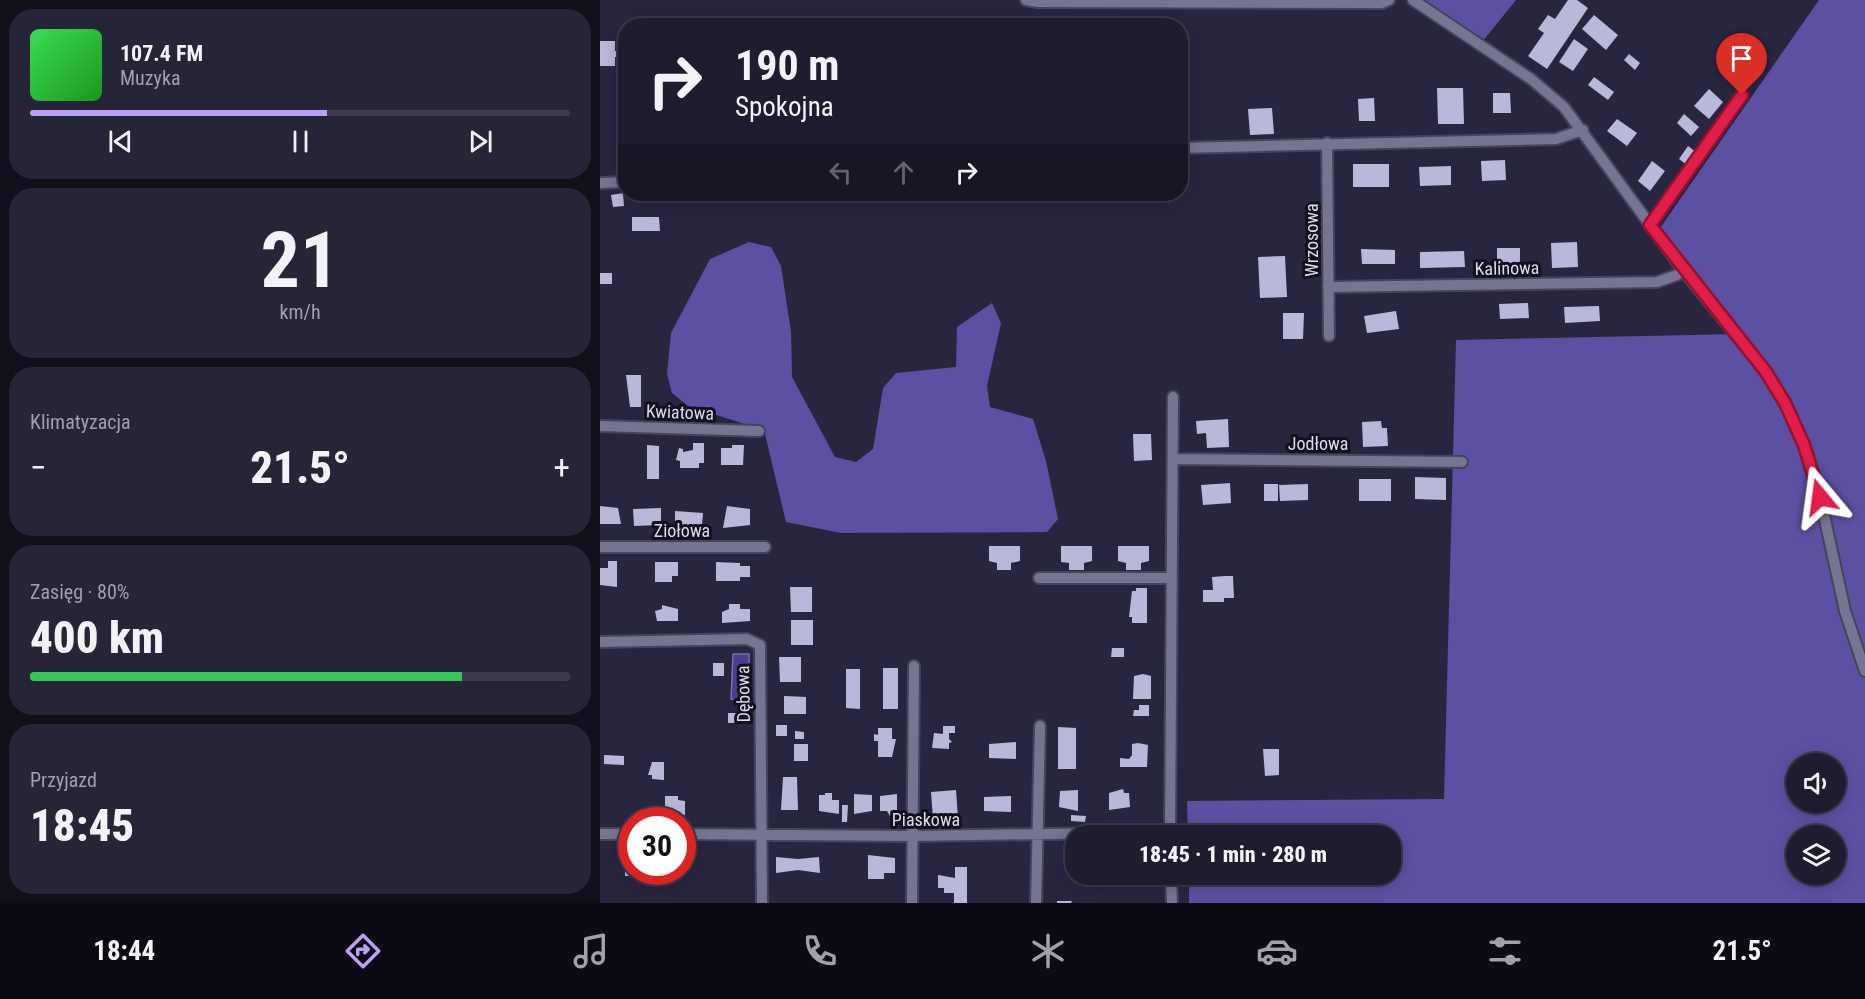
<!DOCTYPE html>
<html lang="pl">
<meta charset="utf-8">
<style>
:root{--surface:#1e1c2f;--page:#262537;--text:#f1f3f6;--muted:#a1a1aa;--line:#3c3a4b;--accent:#bca0f2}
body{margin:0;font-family:"Roboto Condensed",sans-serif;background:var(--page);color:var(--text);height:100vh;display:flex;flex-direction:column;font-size:22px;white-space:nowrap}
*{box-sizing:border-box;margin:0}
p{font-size:20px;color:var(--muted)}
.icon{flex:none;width:33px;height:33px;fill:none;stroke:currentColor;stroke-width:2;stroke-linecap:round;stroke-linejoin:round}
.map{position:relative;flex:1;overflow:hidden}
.sheet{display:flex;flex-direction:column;gap:9px;padding:9px;background:#100f1a;width:600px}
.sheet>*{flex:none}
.banner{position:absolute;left:18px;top:18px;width:570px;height:183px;border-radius:24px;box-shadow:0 3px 15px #0003,0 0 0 2px var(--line);background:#1e1c2f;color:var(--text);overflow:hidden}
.controls{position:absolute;left:1186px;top:753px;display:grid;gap:12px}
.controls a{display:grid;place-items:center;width:60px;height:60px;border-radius:50%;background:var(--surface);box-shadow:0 3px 15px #0003,0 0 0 2px var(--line);font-size:30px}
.speed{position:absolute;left:18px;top:807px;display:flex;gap:12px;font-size:30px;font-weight:700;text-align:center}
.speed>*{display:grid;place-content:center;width:78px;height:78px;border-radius:50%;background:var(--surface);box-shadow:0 3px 15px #0003,0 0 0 2px var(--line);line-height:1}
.speed .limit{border:9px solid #d22;background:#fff;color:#111}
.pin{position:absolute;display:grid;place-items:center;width:51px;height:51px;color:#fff;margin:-62px -26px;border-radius:50% 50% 50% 0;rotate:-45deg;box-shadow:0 0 6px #0007}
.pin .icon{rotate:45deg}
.me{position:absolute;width:66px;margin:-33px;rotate:344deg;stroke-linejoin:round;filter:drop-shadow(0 0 4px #0008)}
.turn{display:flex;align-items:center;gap:21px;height:126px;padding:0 18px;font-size:27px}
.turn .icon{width:78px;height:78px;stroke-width:2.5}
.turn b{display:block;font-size:42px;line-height:51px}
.lanes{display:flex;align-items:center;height:57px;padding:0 18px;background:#0003;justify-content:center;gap:30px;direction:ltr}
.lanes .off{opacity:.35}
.big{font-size:45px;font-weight:800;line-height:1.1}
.sheet .widget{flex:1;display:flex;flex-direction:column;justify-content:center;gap:9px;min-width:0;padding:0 21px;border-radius:24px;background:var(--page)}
.sheet .dial{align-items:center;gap:0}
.dial b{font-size:78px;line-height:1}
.song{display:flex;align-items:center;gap:18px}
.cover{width:72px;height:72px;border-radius:9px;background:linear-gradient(135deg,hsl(130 70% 55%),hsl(120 70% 35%))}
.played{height:6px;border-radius:3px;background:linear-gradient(90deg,var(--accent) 55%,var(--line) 55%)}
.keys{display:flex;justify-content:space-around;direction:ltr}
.heat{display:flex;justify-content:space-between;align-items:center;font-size:33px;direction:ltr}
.charge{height:9px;border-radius:4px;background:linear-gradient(90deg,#34c759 80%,var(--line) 0)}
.trip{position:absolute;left:465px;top:825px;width:336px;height:60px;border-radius:24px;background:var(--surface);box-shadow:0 3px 15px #0003,0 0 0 2px var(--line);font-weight:800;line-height:60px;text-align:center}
.tabs{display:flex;height:96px;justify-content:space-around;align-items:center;background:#0c0b13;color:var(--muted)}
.tabs .icon{width:42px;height:42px}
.tabs .current{color:var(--accent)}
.tabs b{font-size:27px;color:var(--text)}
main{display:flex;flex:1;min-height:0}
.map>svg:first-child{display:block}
</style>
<main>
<section class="sheet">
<div class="widget">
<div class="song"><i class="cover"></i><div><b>107.4 FM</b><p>Muzyka</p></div></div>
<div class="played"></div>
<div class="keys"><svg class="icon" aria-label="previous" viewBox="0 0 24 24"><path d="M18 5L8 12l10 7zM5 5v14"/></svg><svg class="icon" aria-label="pause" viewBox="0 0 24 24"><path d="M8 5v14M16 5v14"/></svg><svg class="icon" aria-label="next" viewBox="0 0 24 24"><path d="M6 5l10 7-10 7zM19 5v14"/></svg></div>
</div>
<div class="widget dial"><b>21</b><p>km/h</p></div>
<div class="widget"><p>Klimatyzacja</p>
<div class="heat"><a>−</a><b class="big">21.5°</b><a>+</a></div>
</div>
<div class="widget"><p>Zasięg · 80%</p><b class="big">400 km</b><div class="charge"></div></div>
<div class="widget"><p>Przyjazd</p><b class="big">18:45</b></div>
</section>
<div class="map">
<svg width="1265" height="903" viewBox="0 0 1265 903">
<rect width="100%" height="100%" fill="#28263f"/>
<path fill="#5c50a2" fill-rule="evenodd" d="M821,0H916L882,42Z
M1219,0H1265V903H589V875L790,874V836L588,835L587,801L844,799L856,340L1140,334L1060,228ZM1197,764H1236V802H1197ZM1197,836H1236V874H1197Z
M149,242L171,247L181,266L191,332L192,377L235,457L256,462L273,449L283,388L296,373L356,367L357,327L392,303L401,323L387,386L390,407L433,419L446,461L458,519L447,532L241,533L186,522L164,430L88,406L72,393L67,374L71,333L110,259Z"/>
<path fill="#4d3f90" stroke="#786eac" stroke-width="1.5" d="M133,654H149V686L137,700L131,699Z"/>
<path fill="#b9b8d9" d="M968,0H977L988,8L947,69L928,56L944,33L938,29L948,15L955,19Z
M994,15L1018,35L1006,50L982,29Z
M974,39L988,49L973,71L959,62Z
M0,41H15V51H20V57H15V66H0Z
M1029,54L1040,63L1035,70L1024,60Z
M994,77L1014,92L1008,100L988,85Z
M837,88H863L864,124H838Z
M1109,89L1123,102L1109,119L1094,106Z
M893,93H910L911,113H893Z
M774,98L775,121H759L758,99Z
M672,108L674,134L650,135L648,109Z
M1084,114L1099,127L1091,136L1077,123Z
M1017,119L1037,133L1027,146L1007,131Z
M1088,146L1097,153L1087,165L1079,159Z
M905,160L906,180L882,181L881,161Z
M1052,161L1065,171L1050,191L1038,181Z
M753,164H789V187H753Z
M851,166V185L820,186L819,167Z
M23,193L24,206L13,207L11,195Z
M32,217H59L60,231H32Z
M977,242L978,267L952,268L951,243Z
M897,248H920V267H897Z
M761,249L795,250V264H762Z
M864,251L865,267L820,268V252Z
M685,256L687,297L660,298L658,257Z
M0,273H12V284H0Z
M928,303L929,318L900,319L899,304Z
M999,306L1000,321L965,323L964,307Z
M796,311L799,329L767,333L764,316Z
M683,313H704L703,339H683Z
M26,375H41V407H30Z
M628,419L629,447L607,448L606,433L597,434L596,421Z
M781,421L782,428H787L788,446L763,447L762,422Z
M533,434H551L552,460L534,461Z
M93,443H104V463H99V468H80V461L76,460L79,448L83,449V452L93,450Z
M47,445L59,446V479H47Z
M132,445H144L143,465H121V448H132Z
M815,477L846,478V500L815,499Z
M759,479H791V501H759Z
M630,483L631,503L603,505L601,485Z
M664,484H678V501H664Z
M708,484V500L680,501L679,485Z
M0,506L18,508L21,524H0Z
M127,506L150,509V525L123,528Z
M61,508V525L34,526L33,509Z
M75,511L103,513L102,525L75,527Z
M389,546H420V561L411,563V570H397V563L389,561Z
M461,546H492V561L484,563V570H469V563L461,562Z
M518,546H549V561L541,563V570H526V563L518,561Z
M8,561H17V587L0,585V568H8Z
M55,562H78V576H72V582H55Z
M116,562L140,563V566H150V577H140V581H116Z
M625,576H633L634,598H624V602H603V590H613L612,577Z
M190,587H212V612H191Z
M536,588H547V623H532V617H529L532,591H536Z
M129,604H140V609H150V621L122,623V612L129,609Z
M62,605L78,609V621H57L55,611L62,609Z
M191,620H213V645H191Z
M512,648H524V657H511Z
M179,657H201V682H180Z
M113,663H124V676H113Z
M283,668H298V709H283Z
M246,669H260V709L246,708Z
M543,674L551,676V699H533L534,676Z
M184,696L206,697V714H184Z
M539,705H549V716H533L534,710H539Z
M128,713H139V723H128Z
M176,725H187V736H176Z
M343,726H355V733H349V739L352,742L349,743V749L332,748L334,733L343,734Z
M458,727L476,728V769H458Z
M278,728H292V739H296L292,757H278V741H274V734L278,735Z
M195,731L204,732V739H195Z
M416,742V759L389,758V744Z
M538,743L548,745L547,767H520V758L529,759L532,755V744Z
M194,744H208V761H194Z
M663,749H679V775L665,776Z
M4,755L24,756V765L4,764Z
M52,762H64V780L52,779V775H48Z
M183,777H197L198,810H181Z
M523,789L524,793H529L530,807L509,810V793Z
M356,790L358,818L333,819L331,792Z
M478,790V811L459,807L460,791Z
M225,793H232V800H239V814L219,811V795H225Z
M254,794L272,795V811L254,814Z
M297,794V814L290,816L287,811H280V796Z
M65,796H78V800L85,801V815L65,813Z
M411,796V812L384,811V797Z
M242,805H248L247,822H242Z
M471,815L486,816L485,822L471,821Z
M25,853L32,854V872H41V876H25Z
M268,855L295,858V873H284V879H268Z
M176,857L198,859L219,857L220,873L198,870L176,873Z
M355,867H367V903H354V893H344V888H338V875L355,878Z
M457,901H472L471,903H457Z"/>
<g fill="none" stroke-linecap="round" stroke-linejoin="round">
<g stroke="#464459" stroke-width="14">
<path id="street" d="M426,0L438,2L782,3L789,0
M813,0L931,79L964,107L1083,270L1166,372L1185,403L1204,445L1220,497L1245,611L1265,671
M727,143L729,336
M580,148L956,139L983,130
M0,183L26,182
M1050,225L1142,95
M728,287L1057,282L1077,275L1083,270
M0,426L159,431
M574,459L862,462
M0,547H165
M439,578H572
M0,642L147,639L160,645L162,903
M0,834H32
M82,834L313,836L570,832L573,397
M571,874L572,903
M312,903L314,666
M436,903L440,726"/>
</g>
<use href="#street" stroke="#757491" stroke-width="10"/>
</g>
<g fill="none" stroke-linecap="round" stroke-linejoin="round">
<g stroke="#92132f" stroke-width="15">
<path id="route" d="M1142,95L1050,225L1166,372L1185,403L1204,445L1220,497"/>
</g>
<use href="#route" stroke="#e11d48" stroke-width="10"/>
</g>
<g text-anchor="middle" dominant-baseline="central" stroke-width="6" stroke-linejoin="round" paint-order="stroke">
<g font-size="18" fill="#dddced" stroke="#11101c">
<text transform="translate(711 240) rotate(-90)">Wrzosowa</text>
<text transform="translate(907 268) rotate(-1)">Kalinowa</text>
<text transform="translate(80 412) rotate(2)">Kwiatowa</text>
<text x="718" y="443">Jodłowa</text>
<text x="82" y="530">Ziołowa</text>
<text transform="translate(143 694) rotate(-91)">Dębowa</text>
<text x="326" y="819">Piaskowa</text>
</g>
</g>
</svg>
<div class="controls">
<a><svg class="icon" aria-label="sound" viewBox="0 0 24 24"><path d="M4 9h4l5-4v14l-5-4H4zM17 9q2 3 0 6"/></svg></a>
<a><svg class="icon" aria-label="layers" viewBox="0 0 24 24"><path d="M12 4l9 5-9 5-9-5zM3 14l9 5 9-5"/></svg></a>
</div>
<div class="speed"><div class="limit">30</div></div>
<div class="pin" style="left:1142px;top:95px;background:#d93025"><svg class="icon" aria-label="arrive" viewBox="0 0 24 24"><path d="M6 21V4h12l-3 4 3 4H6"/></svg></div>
<svg class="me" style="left:1220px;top:497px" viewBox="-20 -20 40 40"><path d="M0-17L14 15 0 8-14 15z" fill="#e11d48" stroke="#fff" stroke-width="4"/></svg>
<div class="trip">18:45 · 1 min · 280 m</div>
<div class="banner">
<div class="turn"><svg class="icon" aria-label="right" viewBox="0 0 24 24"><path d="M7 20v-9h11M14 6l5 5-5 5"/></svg><div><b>190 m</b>Spokojna</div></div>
<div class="lanes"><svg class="icon off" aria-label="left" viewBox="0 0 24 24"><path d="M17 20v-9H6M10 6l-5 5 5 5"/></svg><svg class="icon off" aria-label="ahead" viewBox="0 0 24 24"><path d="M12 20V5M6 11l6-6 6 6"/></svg><svg class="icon" aria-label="right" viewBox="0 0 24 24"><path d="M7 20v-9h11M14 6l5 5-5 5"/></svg></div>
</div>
</div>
</main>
<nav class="tabs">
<b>18:44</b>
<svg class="icon current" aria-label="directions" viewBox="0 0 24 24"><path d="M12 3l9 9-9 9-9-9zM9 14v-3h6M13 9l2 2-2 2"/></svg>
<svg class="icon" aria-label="music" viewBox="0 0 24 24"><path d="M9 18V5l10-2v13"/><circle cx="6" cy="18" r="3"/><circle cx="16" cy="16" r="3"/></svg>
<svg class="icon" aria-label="phone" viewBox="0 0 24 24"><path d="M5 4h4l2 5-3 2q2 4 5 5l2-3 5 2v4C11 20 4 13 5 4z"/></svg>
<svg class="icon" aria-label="climate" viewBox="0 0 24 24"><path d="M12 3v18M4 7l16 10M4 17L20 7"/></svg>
<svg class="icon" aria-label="car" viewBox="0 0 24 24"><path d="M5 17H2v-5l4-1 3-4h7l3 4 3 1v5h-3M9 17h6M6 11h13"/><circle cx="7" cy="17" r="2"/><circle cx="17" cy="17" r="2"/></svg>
<svg class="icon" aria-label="filters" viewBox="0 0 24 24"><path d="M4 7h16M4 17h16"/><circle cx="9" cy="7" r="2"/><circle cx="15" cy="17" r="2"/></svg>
<b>21.5°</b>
</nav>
